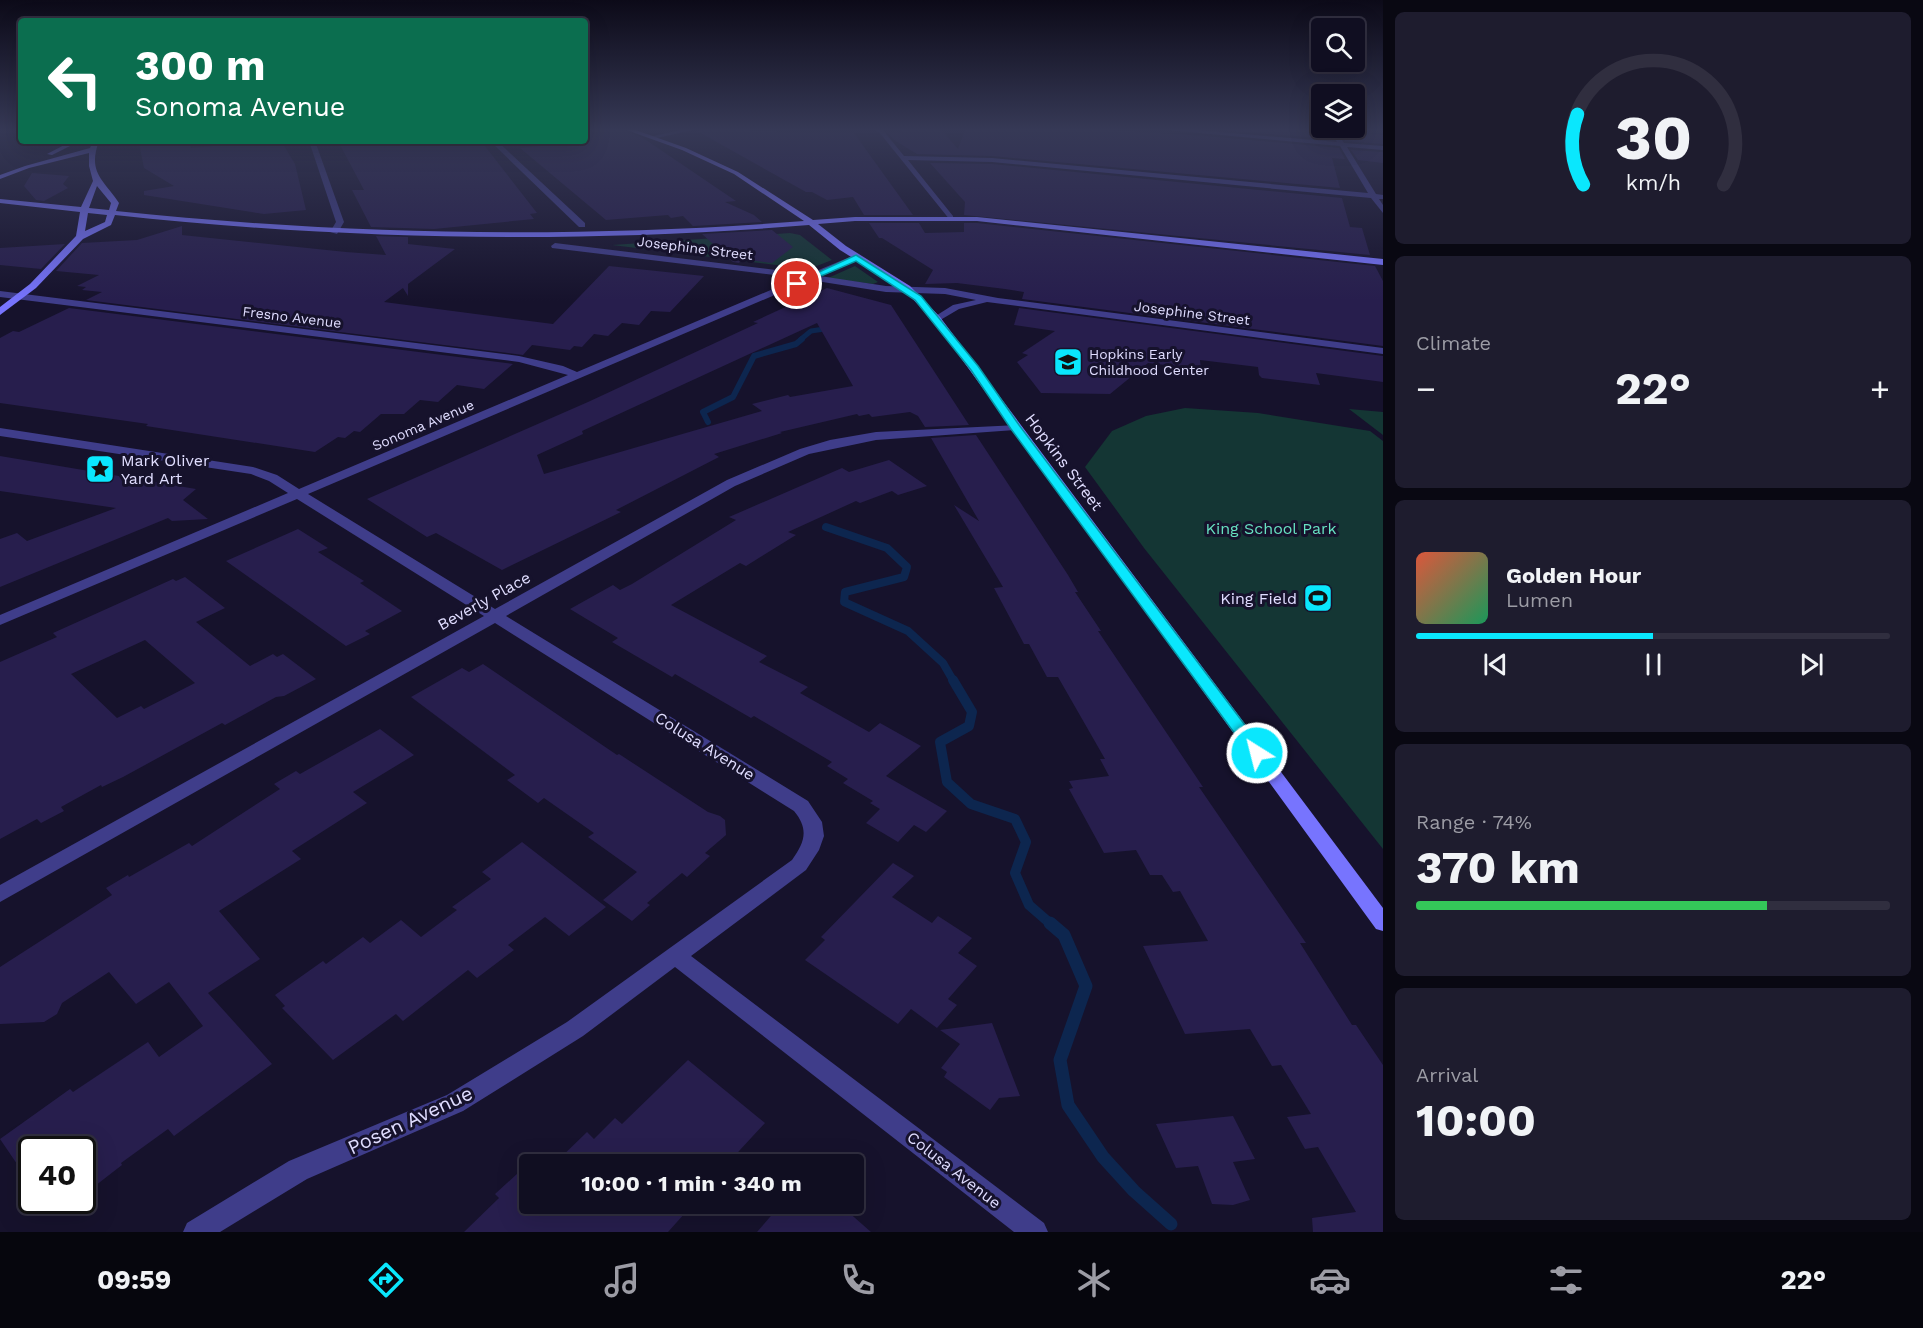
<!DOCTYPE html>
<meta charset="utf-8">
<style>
:root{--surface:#100e21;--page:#1e1c2e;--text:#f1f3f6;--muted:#9c9ca5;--line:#302e3f;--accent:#0ae7fd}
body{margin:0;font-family:"Work Sans",sans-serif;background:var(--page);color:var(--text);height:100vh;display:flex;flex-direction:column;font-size:22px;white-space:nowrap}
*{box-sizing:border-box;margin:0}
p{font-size:20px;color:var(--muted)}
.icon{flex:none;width:33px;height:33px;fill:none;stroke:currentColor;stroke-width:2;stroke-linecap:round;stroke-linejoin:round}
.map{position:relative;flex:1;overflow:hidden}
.sheet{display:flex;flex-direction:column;gap:12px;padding:12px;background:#090812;width:540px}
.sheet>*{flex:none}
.hud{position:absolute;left:18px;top:18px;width:570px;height:126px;border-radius:6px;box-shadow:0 6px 24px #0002,0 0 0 2px var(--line);background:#0b6e4f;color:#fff;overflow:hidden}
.buttons{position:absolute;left:1311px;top:18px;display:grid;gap:12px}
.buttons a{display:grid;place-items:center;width:54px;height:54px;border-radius:6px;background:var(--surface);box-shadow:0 6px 24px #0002,0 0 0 2px var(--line);font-size:30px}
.speed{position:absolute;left:18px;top:1136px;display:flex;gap:12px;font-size:30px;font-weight:700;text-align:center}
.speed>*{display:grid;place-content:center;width:78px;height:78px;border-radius:50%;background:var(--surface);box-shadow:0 6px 24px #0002,0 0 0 2px var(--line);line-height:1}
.speed .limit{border:3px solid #111;border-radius:9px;background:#fff;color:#111}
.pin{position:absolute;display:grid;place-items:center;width:51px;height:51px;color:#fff;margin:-26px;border:3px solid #fff;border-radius:50%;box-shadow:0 2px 6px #0007}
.me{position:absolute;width:66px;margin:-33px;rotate:324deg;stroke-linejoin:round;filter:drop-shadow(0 0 4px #0008)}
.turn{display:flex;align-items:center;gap:21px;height:126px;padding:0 18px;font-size:27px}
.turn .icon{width:78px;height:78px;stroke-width:2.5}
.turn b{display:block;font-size:42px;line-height:51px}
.big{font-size:45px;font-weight:700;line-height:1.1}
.sheet .tile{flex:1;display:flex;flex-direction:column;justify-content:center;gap:9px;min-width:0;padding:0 21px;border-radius:9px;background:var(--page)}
.sheet .dial{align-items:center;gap:0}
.dial svg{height:156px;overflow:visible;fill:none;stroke:var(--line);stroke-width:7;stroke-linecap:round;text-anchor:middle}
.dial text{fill:var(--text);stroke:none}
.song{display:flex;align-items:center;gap:18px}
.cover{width:72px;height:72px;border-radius:9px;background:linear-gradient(135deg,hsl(10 70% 55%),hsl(150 70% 35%))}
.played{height:6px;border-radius:3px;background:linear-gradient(90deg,var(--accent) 50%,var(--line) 50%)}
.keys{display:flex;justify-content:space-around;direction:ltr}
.heat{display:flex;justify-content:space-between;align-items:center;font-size:33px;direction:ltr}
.charge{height:9px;border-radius:4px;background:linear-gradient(90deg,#34c759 74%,var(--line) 0)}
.trip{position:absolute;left:519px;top:1154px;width:345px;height:60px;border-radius:6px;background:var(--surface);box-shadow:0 6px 24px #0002,0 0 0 2px var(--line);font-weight:700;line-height:60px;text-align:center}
.tab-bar{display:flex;height:96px;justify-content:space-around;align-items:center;background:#06060d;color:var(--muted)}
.tab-bar .icon{width:42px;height:42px}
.tab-bar .current{color:var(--accent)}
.tab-bar b{font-size:27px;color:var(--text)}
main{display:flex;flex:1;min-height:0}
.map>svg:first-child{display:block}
</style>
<main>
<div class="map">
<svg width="1383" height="1232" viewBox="0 0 1383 1232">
<rect width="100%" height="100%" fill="#16122c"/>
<path fill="#143634" d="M790,233L800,235L832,260L809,269L612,245Z
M855,266L878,282L873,284L828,278Z
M1185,408L1258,413L1370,431L1383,441V849L1144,548L1085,467L1112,431L1146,416Z
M1349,409L1383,412V435Z"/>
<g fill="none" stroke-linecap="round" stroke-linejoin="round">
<path stroke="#0d264f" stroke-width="5" d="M800,340L811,331L831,328"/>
<path stroke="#0d264f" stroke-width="6" d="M708,422L703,412L733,397L754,356L796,344L802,339"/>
<path stroke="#0d264f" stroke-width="8" d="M826,527L887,548L907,567L904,577L845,592L844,602L908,631L943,663L954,682"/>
<path stroke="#0d264f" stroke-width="10" d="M953,680L972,712L969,726L940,742L947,782L971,804L1015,819L1026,842L1015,873L1029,905L1052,925"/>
<path stroke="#0d264f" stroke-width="13" d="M1050,923L1064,935L1086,986L1060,1060L1068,1105L1103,1157L1134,1191L1171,1224"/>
</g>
<path fill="#271e4d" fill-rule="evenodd" d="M585,128H619L643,138L736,201L725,202L754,215L762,222L693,226L683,216L671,218L668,215L606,220L520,148L585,142Z
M704,128H752V131H776L777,133H854L913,215H864L853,197L827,200L812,192H806L697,131Z
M901,128H940L958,149L965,130L1076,128L1206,136L1339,148L1345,159L1332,158L1340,188L992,156L917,154L894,140L888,133H902L899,130H903Z
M1298,128L1328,132L1333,139L1207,129Z
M1340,132L1383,135V144L1345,141Z
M166,141V144L189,142L191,148L226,145L228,141H281L295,164L306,210L264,214L144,195V191L174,186L144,168L139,143Z
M338,141H481L537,213L530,214L534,219L434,229L371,227L352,190H364Z
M1351,150L1383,152V163L1358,160Z
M930,163L992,164L1342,198L1350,227L1362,228L1370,255L964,215L965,202Z
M32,173L69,176L63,184L68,188L44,201L36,200L24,186Z
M869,223H919L925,233L964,232V223H977L1375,266L1383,281V346L1022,299L1024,292L1005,289L957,283L925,284L933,270L882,238H879Z
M182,226V235L346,252L386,255L376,236L408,237V244L455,249L408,284V296L403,288L384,302L553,324L609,266L704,276L670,312L651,311L639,325L622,323L608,336L594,334L582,347L574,346L570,350L532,345L523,355L86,300L102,292L82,290L86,287L77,286L99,275L56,271L82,243L137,240Z
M772,230L793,247L772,263L742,259L739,263L733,262L702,234Z
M65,244L41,269L0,265V248Z
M827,288L891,305L969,425L925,427L918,416L910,412L872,417L869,414L859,416L857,414L780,432L782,433L714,454L719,457L616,510L621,512L502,570L436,533L427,537L367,499L588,402L758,323L753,322ZM817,323L853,386L790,397L788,395L752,404L762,411L544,474L537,455L583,434L582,431Z
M69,308L513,364L484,389L457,385L438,402L420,400L404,414H381L360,432L354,431L345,438L338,437L315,452L146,426L148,424L0,403V338L13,331L19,332Z
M1019,308L1383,356V382L1316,373L1320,385L1262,378L1259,375L1258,367L1200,360L1201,369L1148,363L1110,394L1041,393L1017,362L1028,355L1022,353L1055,331L1014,325Z
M976,435L1068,575L1078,592H1075L1101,631H1098L1203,787H1199L1306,943H1300L1352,1025H1356L1383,1065V1232H1313L1312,1218L1356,1212L1318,1147L1305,1149L1287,1117L1311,1114L1281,1065L1272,1066L1250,1029L1185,1034L1143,946L1208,941L1180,891L1173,892L1162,875H1150L1136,850L1104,853L1069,789L1073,788L1069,781L1109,776L1100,759H1105L1058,677H1047L1029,644H1024L994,588L1003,587L954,505L979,521L931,438Z
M0,456L196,489L183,500L208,519L172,521L168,518L0,587V539L17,533L27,541L116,508L0,491Z
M889,460L927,486L898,495L892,491L860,503L856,501L788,532L796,535L746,566L740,563L671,605L767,656L759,662L808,687L800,693L869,732L880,723L921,746L886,776L947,811L926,832L914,825L898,842L866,823L880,809L870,803L873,801L843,783L848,779L827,766L832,762L754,716L751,718L675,674L672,677L612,642L618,638L570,609L613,585L620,590L632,584L736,520L729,517L842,468L849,472Z
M298,529L328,548L318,552L364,581L360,583L402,611L365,631L370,634L346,646L226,561Z
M185,577L225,608L196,622L250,666L273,654L277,657L283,654L316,679L284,696L276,697L225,725L222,723L123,777L102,787L101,785L61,807L64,811L41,823L37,819L0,839V662L57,637L53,633L173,579L176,581ZM145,640L195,683L144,709L141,706L117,718L71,674Z
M483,664L617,755L619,754L708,812L720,816L725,820L726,835L705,853L710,856L687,877L682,873L647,903L650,905L632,921L603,900L637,872L588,837L594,833L544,798L538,803L507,780L515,775L411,697L462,668L469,672Z
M380,729L414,755L353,792L367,803L292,851L301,859L219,911L260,959L208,993L272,1064L174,1136L168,1129L121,1163L122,1165L82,1196V1149H32V1186L0,1139L70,1089L73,1092L148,1042L159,1057L203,1026L169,982L136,1004L109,972L62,1003L57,1014L44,1022L0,1024V967L112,895L106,888L128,875L129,877L189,843L192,846L280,789L274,784L296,771L300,774Z
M522,842L606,907L569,936L545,917L508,945L514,950L477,978L468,970L403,1021L396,1014L333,1060L282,1008L285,1006L275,995L323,961L326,964L363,937L370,943L401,920L421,937L457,910L452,907L491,879L482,872Z
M893,863L914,876L892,897L932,923L938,916L972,938L958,953L977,966L948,999L957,1005L937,1028L911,1009L898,1024L805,960L825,940L821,937Z
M992,1023L1020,1096L999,1098L990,1110L944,1077L947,1072L941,1068L960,1044L940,1030Z
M688,1060L765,1123L727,1164H554L587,1132L594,1139L615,1118L622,1124Z
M1233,1116L1255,1159L1233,1162L1250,1200L1233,1205L1212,1204L1198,1166L1176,1168L1156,1124Z
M518,1173L530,1184V1203H694L668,1232H464L499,1198L495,1194Z
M782,1203H838L871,1232H757Z"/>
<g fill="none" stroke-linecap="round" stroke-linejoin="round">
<path fill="#3f3d8a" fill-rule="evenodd" d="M689,128H702L652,139L649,137Z
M795,128H861L858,130Z
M869,128L883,130L904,156L992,158L1368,193L1340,146L1146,128H1172L1337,142L1329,128H1335L1344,143L1383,146V150L1347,147L1376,194L1383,195V199H1379L1383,205V213L1371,198L992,162L908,160L953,216V220H950L879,132Z
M309,141H315L344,222L337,234L330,232L336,222Z
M490,141H497L585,223V227H579Z
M555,243L809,274L857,254L861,257L860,259L820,276L886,286L945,288L998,298L1383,348V354L987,302L959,309L937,322L932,319L934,317L953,305L976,300L945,294L886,292L810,280L308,494L495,609L727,480L800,449L830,440L876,432L1019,425V429L1015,430L876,440L809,454L735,486L506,616L808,801L822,822L824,836L819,850L806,870L691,956L1044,1223L1048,1232H1014L675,967L583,1036L463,1111L307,1179L220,1232H183L187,1223L289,1161L447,1095L567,1022L792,860C805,842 809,829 794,811L495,623L0,902V885L484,616L297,499L0,625V615L288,493L269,481L251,474L0,436V428L253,467L277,475L299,489L568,375L519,362L0,297V291L519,356L563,366L577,372L799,278L552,248L551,246Z"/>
<path fill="#7774fe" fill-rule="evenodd" d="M621,128H630L686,148L738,172L813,220L855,217H977L1383,259V265L977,221H855L818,224L846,246L910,286L940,317L1383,908V931L1376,929L934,321L904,290L840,250L809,225C577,244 346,240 115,215L111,225L83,239L36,288L0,315V307L30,284L76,236L80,212L0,203V199L81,207L93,181L89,166V153L29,168L0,179V175L25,166L90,148L93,141H99C87,173 104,180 119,203L116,211C345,235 574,239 804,221L734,174L682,150ZM97,186L111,203L109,210L89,208ZM88,213L107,215L105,222L85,231Z
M72,141H80L52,155L47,154Z"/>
</g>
<linearGradient id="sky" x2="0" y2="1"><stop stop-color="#0c0a18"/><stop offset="0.43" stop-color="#363956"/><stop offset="1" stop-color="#363956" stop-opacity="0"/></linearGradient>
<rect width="1383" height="301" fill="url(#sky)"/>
<path fill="#0ae7fd" stroke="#0696a4" stroke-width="1.5" d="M856,255L921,296L978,366L1019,425L1263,749L1265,753L1263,757H1252L1011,429L971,370L915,300L856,261L800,285L793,284Z"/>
<defs>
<g id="school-square" transform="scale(1.5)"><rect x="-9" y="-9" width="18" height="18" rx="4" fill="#0ae7fd" stroke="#16122c"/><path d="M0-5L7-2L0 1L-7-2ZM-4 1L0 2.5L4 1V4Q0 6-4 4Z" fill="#111"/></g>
<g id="sight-square" transform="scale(1.5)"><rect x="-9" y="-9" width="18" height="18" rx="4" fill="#0ae7fd" stroke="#16122c"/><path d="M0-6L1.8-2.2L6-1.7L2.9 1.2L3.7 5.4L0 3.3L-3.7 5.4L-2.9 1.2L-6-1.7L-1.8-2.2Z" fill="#111"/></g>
<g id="stadium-square" transform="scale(1.5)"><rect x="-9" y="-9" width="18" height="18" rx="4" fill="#0ae7fd" stroke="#16122c"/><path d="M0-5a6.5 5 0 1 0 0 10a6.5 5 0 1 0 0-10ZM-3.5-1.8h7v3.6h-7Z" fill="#111"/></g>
</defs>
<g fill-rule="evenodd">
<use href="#school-square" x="1068" y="362"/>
<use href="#sight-square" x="100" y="469"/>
<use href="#stadium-square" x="1318" y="598"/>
</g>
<g text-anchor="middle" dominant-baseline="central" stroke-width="6" stroke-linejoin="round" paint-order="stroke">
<g font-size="14" fill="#e0ddff" stroke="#16122c">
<text transform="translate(695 248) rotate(7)">Josephine Street</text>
<text transform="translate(1192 313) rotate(7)">Josephine Street</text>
<text transform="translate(292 317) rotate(7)">Fresno Avenue</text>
<text transform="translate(423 425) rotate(-23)">Sonoma Avenue</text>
</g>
<g font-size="14" fill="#e0ddff" stroke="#16122c" text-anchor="start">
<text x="1089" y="354">Hopkins Early<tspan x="1089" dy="16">Childhood Center</tspan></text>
</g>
<g font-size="16" fill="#e0ddff" stroke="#16122c" text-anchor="start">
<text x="121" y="460">Mark Oliver<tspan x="121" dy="18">Yard Art</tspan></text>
<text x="1297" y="598" text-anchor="end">King Field</text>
</g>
<g font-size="16" fill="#e0ddff" stroke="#16122c">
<text transform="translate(1064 462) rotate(53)">Hopkins Street</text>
<text transform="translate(484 601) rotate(-29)">Beverly Place</text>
<text transform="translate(705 746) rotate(32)">Colusa Avenue</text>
<text transform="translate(954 1170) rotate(38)">Colusa Avenue</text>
</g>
<g font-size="16" fill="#67e1c1" stroke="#16122c">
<text x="1271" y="528">King School Park</text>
</g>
<g font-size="20" fill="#e0ddff" stroke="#16122c">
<text transform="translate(410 1120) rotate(-25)">Posen Avenue</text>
</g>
</g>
</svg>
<div class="buttons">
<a><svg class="icon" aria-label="search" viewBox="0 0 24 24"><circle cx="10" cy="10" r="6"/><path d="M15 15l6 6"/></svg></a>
<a><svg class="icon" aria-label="layers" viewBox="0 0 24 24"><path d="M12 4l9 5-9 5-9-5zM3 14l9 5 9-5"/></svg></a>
</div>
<div class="speed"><div class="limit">40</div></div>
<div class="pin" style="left:797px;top:284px;background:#d93025"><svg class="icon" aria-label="arrive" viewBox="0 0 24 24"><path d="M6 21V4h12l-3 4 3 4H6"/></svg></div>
<svg class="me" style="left:1257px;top:753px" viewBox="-20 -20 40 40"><circle r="17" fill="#0ae7fd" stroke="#fff" stroke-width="3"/><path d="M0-11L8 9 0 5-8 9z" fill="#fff"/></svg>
<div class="trip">10:00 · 1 min · 340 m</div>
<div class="hud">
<div class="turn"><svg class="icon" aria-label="left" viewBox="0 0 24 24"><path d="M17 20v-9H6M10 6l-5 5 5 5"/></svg><div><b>300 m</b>Sonoma Avenue</div></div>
</div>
</div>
<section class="sheet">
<div class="tile dial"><svg viewBox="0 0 100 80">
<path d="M14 69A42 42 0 1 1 86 69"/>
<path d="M14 69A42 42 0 0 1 11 33" stroke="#0ae7fd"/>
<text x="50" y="56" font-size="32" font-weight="700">30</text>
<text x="50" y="72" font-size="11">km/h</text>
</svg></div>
<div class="tile"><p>Climate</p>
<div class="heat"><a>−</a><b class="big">22°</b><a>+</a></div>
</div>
<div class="tile">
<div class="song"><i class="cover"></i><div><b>Golden Hour</b><p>Lumen</p></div></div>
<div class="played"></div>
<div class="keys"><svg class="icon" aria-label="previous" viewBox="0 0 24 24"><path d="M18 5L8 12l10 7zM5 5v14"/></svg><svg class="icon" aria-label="pause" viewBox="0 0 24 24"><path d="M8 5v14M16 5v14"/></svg><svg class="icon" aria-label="next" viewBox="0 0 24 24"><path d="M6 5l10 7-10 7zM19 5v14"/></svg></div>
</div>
<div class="tile"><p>Range · 74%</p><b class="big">370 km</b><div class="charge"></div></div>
<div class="tile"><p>Arrival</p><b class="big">10:00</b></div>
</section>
</main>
<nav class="tab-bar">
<b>09:59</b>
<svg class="icon current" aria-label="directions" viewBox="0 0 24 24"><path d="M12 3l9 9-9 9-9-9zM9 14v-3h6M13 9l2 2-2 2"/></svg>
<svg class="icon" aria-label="music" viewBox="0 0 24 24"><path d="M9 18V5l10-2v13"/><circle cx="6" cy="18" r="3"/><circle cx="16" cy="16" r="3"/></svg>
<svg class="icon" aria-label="phone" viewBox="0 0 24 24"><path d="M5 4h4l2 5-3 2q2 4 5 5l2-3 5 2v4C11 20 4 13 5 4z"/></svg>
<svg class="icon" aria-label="climate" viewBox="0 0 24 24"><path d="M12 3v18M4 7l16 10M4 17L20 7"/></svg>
<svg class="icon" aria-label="car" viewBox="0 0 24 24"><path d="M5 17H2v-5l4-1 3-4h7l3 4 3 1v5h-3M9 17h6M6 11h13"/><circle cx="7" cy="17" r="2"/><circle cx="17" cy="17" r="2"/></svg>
<svg class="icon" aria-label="filters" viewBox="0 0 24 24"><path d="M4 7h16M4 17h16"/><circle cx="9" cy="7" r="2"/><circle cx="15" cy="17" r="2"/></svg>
<b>22°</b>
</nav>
